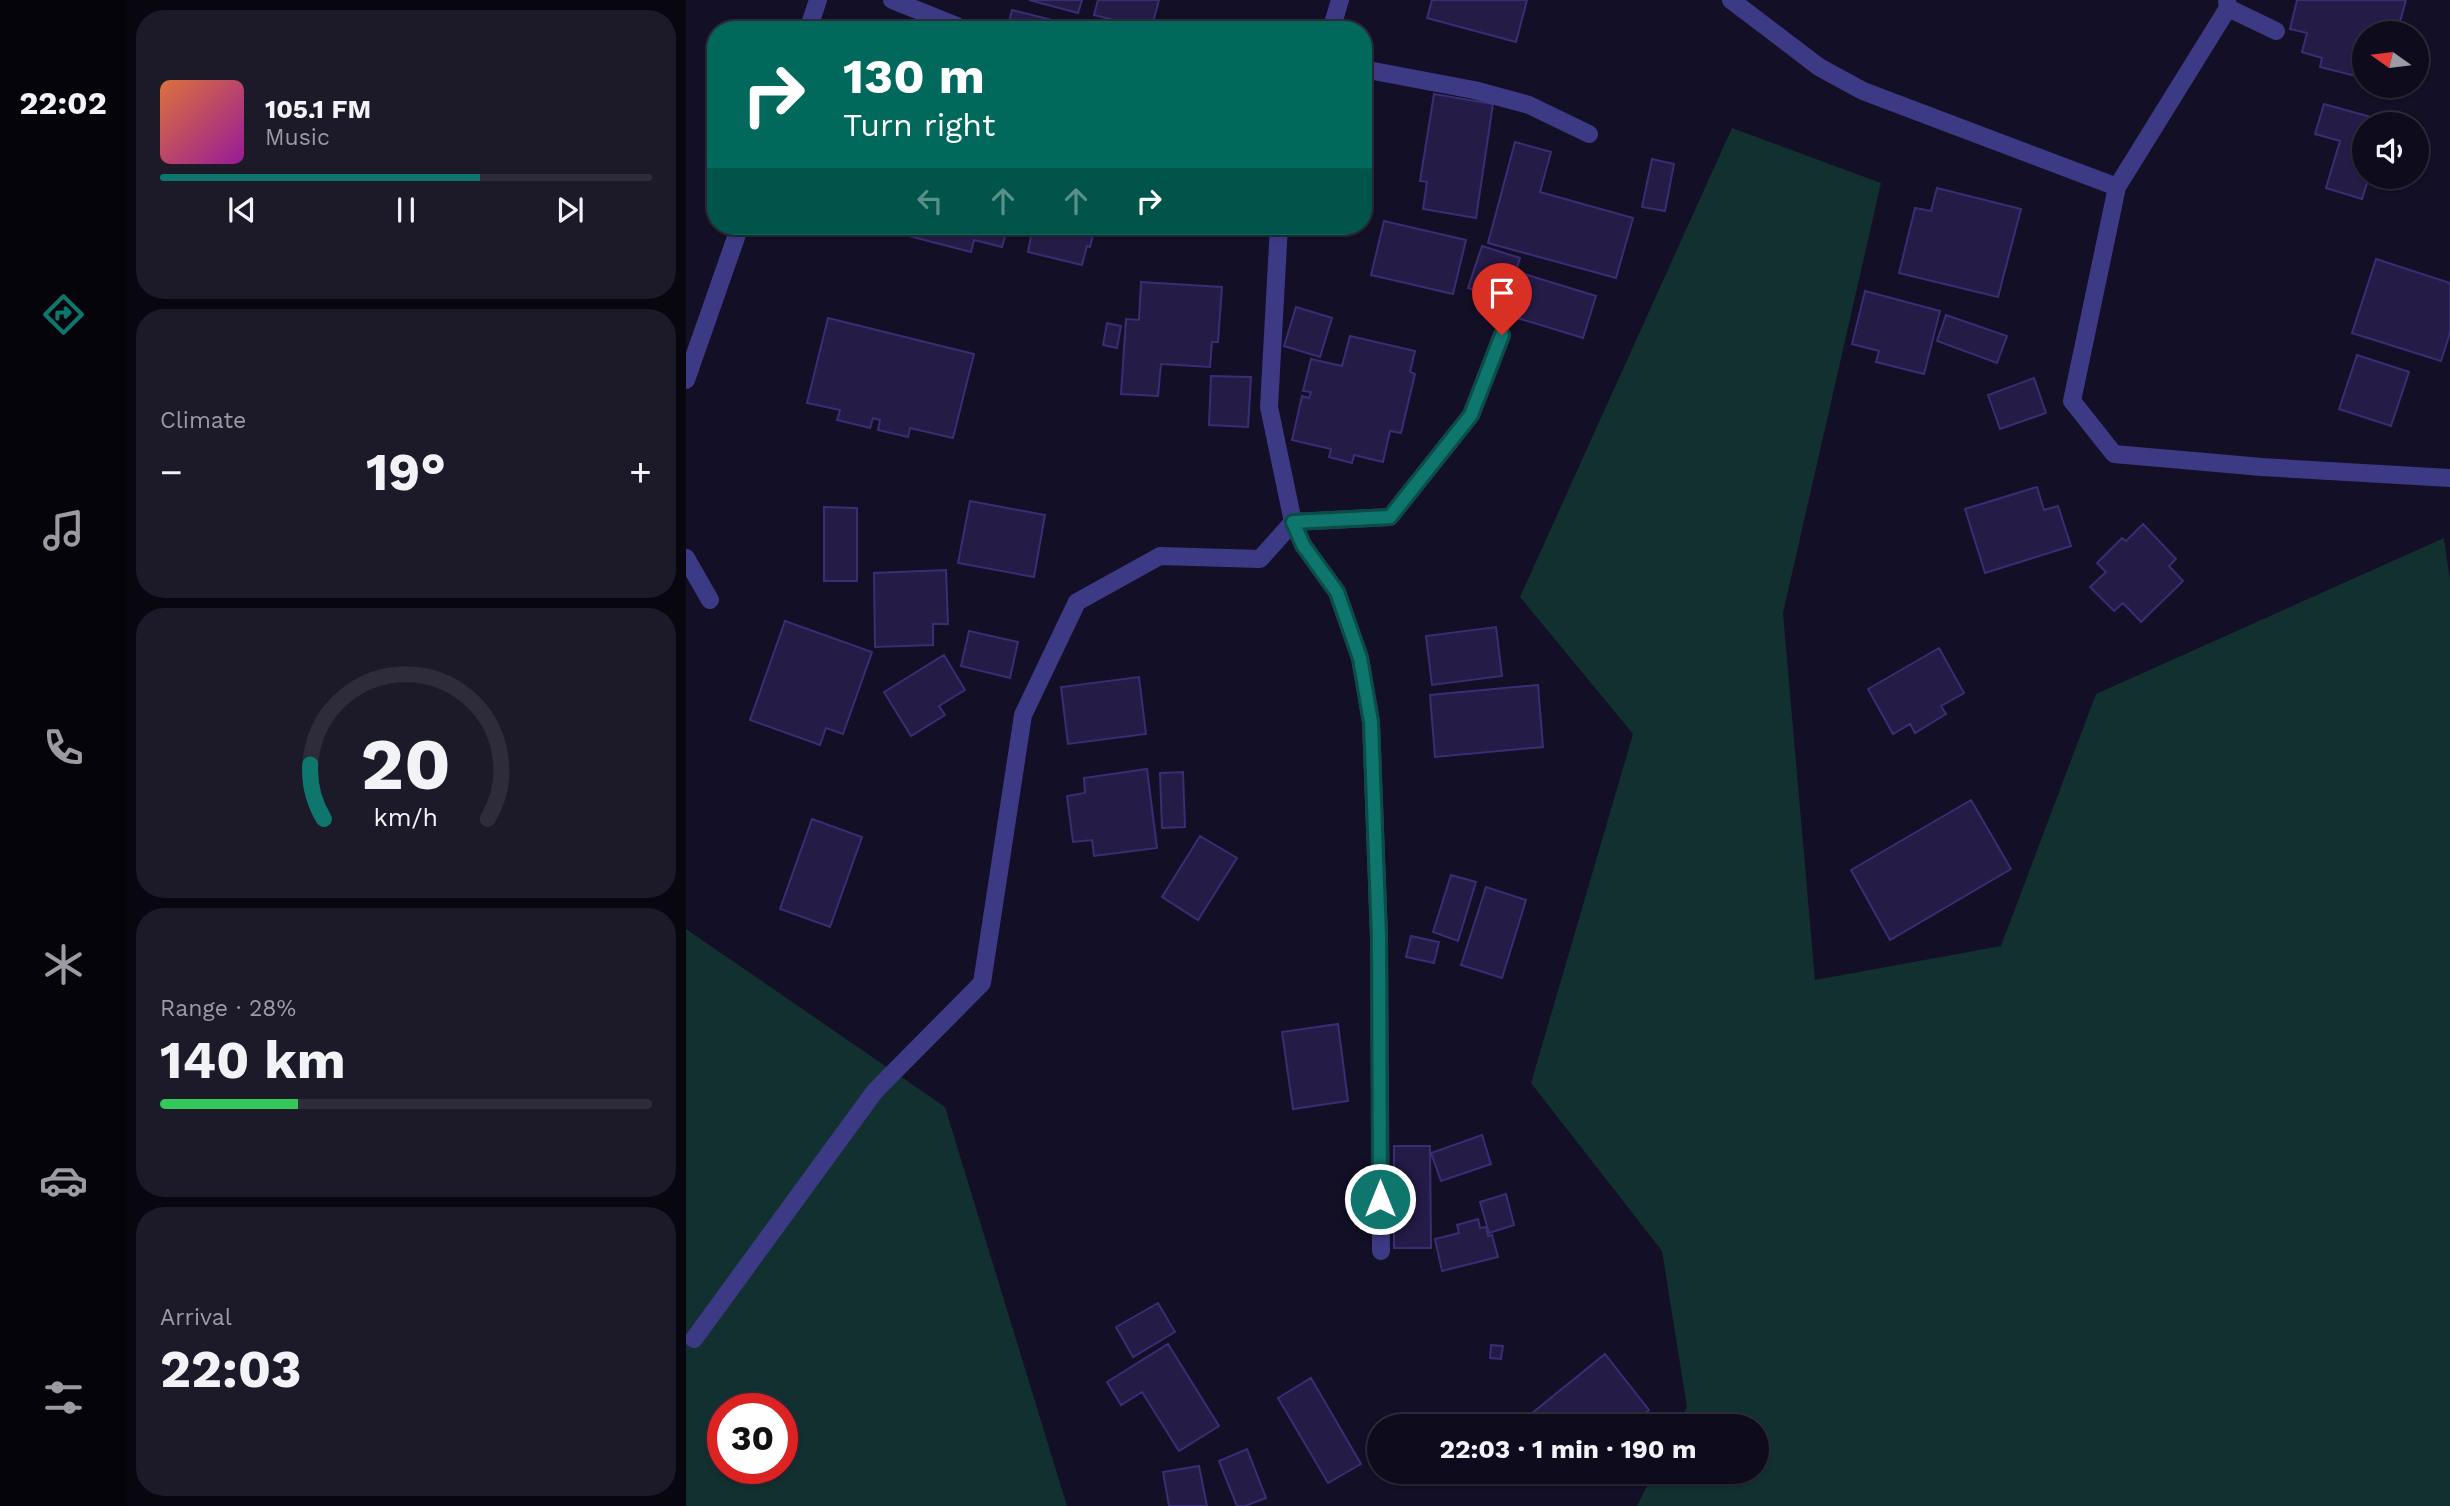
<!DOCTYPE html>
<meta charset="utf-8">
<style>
:root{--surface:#0e0b1c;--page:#1c1929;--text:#f1f3f6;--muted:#9b9ba3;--line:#2e2b3b;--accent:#0f766e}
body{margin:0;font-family:"Work Sans",sans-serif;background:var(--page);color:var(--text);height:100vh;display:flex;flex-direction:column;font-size:26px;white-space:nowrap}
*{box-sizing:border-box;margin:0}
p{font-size:23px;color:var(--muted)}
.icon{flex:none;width:38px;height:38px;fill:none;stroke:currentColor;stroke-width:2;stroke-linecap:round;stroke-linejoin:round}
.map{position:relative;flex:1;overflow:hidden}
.details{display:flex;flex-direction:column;gap:10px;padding:10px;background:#08060f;width:560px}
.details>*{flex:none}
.hud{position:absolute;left:21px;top:21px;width:665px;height:214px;border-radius:28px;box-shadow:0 2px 5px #0004,0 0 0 2px var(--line);background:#00695c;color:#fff;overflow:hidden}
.needle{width:46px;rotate:284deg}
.tools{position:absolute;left:1666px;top:21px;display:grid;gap:14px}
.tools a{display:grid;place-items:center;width:77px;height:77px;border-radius:50%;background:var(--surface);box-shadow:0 2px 5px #0004,0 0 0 2px var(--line);font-size:35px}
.speed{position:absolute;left:21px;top:1393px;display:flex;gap:14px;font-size:35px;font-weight:700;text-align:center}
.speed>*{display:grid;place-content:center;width:91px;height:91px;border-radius:50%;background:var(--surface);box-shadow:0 2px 5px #0004,0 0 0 2px var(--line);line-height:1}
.speed .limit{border:10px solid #d22;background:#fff;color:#111}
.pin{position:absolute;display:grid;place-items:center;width:60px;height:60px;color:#fff;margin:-72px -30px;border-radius:50% 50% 50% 0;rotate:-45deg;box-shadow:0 0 7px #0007}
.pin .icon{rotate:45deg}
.me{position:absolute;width:77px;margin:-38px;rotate:0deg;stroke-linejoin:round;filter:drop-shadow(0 0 5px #0008)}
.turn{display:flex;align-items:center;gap:24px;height:147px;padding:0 21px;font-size:32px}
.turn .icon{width:91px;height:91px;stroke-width:2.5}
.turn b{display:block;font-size:49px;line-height:60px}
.lanes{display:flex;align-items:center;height:66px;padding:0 21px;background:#0003;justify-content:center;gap:35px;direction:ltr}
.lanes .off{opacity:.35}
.big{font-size:52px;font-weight:700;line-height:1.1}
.details .tile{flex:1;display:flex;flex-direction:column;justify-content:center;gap:10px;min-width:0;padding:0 24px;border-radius:28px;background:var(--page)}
.details .dial{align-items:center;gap:0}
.dial svg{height:182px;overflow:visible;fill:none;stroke:var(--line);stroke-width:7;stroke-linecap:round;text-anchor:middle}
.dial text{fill:var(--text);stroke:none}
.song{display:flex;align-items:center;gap:21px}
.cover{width:84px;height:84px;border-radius:10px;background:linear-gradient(135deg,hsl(20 70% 55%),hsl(300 70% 35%))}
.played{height:7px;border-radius:4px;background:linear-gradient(90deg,var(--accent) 65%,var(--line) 65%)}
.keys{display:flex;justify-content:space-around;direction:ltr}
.heat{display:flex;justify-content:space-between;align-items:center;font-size:38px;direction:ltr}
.charge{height:10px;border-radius:5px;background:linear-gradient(90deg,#34c759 28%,var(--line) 0)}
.trip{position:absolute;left:681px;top:1414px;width:402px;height:70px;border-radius:35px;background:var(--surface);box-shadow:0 2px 5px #0004,0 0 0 2px var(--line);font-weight:700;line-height:70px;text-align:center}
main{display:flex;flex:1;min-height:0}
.tab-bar{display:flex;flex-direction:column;width:126px;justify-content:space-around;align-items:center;background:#06040b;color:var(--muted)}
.tab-bar .icon{width:49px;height:49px}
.tab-bar .current{color:var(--accent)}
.tab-bar b{font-size:32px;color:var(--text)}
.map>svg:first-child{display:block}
</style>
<main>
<nav class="tab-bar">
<b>22:02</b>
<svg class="icon current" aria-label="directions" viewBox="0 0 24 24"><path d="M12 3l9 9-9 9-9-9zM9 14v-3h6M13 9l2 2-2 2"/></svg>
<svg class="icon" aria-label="music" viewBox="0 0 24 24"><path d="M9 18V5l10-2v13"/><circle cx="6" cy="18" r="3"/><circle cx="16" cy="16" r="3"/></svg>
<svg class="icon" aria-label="phone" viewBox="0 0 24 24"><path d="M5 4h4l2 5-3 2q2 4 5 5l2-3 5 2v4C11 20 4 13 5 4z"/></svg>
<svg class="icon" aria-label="climate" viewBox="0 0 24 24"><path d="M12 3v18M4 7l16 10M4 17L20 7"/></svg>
<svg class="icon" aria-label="car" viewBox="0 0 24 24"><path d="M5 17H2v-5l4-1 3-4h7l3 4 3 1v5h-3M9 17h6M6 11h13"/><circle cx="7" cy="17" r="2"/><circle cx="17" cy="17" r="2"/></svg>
<svg class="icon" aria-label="filters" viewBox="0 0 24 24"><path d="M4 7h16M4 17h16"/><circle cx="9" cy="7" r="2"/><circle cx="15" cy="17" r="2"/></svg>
</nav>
<section class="details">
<div class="tile">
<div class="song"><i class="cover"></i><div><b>105.1 FM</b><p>Music</p></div></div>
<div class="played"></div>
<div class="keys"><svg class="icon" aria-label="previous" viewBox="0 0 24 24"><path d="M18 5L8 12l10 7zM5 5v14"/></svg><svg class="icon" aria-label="pause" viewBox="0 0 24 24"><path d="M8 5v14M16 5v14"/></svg><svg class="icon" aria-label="next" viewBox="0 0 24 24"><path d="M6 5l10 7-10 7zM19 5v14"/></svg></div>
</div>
<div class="tile"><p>Climate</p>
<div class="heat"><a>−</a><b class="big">19°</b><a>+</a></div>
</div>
<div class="tile dial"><svg viewBox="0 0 100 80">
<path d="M14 69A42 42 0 1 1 86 69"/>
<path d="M14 69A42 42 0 0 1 8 45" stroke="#0f766e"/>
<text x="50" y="56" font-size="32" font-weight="700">20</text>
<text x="50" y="72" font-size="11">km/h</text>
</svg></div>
<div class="tile"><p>Range · 28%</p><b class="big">140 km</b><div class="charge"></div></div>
<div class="tile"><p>Arrival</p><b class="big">22:03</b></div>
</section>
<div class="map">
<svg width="1764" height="1506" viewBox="0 0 1764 1506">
<rect width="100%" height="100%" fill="#130f26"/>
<path fill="#12302f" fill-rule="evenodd" d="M1046,128L1195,183L1097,613L1129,980L1315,946L1410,694L1758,538L1764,581V1506H951L968,1472H1071V1426H991L1001,1407L976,1251L845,1083L947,734L834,597Z
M0,929L259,1107L381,1506H0ZM37,1409H96V1468H37Z"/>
<path fill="#241b47" stroke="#3b2d73" stroke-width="2" d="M343,0H396L392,13Z
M412,0H473L465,29L408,15Z
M746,0H841L830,42L741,18Z
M1611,0H1720L1711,33H1678V78L1634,67L1636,58L1616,52L1621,33L1604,29Z
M326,10L386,25L385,30H321Z
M748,94L807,104L790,218L737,209L741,182L734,181Z
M1638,104L1699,121L1698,124H1678V177H1683L1676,199L1640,188L1654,141L1629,134Z
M829,142L865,152L854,192L947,218L930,278L802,243Z
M966,159L988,164L979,211L956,207Z
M1251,188L1335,209L1312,297L1213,273L1229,208L1245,211Z
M698,221L780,240L767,294L685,275Z
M225,226H322L316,247L288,240L285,252L223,236Z
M347,226H409L404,247L401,246L396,265L342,252Z
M796,246L834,258L821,300L782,288Z
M1690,259L1764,283V333L1755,361L1666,333Z
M838,274L910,296L897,338L825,316Z
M455,282L536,287L532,342H526L524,367L475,364L472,396L435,394L440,319L453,320Z
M1179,291L1254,311L1238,374L1190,362L1193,351L1166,344Z
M610,307L646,318L634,357L598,346Z
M1260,315L1321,336L1311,363L1251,341Z
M142,318L288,354L267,438L224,428L222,437L192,430L194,420L187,418L184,428L151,420L154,410L121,403Z
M421,323L435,326L431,348L417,345Z
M664,336L729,351L724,372L729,374L715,433L704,431L697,462L668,455L666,463L643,457L645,449L606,440L616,396L623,398L625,392L617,391L625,359L656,366Z
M1671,355L1723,372L1705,426L1653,409Z
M525,376L565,377L562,427L523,425Z
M1348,378L1360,413L1314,429L1302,395Z
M1351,487L1358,510L1372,506L1385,546L1299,573L1279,509Z
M284,501L359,515L348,577L272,563Z
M138,507L171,508V581H138Z
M1457,524L1490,559L1483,566L1497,581L1455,622L1437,603L1428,611L1404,587L1420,572L1411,563L1436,538L1440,541Z
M260,570L262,624H247V645L189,647L188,573Z
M99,621L186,652L157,734L140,728L134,745L64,720Z
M810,627L816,676L746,685L740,636Z
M283,631L332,642L324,678L275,666Z
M1253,648L1278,693L1255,706L1260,714L1229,733L1224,724L1207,734L1182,689Z
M258,655L279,690L253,706L259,715L225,736L198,692Z
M453,677L460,734L382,744L375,687Z
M852,685L857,747L749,757L744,695Z
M461,769L471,848L408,856L406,840L387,842L381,796L399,793L398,778Z
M497,772L499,827L476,828L474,773Z
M1285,800L1325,869L1204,940L1165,870Z
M126,819L176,837L144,927L94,909Z
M514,836L551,858L512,920L476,897Z
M765,875L790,882L772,941L747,932Z
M800,887L840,900L816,978L775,965Z
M725,936L753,942L748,963L720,957Z
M652,1024L662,1101L607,1109L596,1032Z
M796,1135L805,1164L755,1181L745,1153Z
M708,1146H744L745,1248H708Z
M820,1194L828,1225L803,1233L794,1202Z
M792,1219L794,1228L800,1227L802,1236L806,1235L812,1257L756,1271L749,1239L773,1233L771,1225Z
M472,1303L489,1332L447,1357L430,1327Z
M482,1344L533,1426L493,1451L456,1392L435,1405L421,1382Z
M805,1345L817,1346L815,1359L804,1358Z
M919,1354L963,1410L943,1426H854L845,1414Z
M625,1378L675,1464L642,1483L592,1398Z
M561,1449L580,1498L559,1506H551L533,1461Z
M513,1466L521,1506H483L477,1472Z"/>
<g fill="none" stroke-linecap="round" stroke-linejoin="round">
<path stroke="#3d3a85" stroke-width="18" d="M206,0L271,26
M1045,0L1133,67L1177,91L1431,187
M1541,0L1542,8L1431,187L1386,401L1428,454L1576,467L1764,478
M1542,8L1590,31
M122,30L132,0
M645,30L654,0
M677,69L788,90L843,105L903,134
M593,226L583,407L607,522L617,545L651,592L674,658L685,722L693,937L695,1251
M0,380L54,226
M0,558L24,600
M8,1339L189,1091L296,983L337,715L391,602L474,556L574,559L607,522L704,517L785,415L816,335"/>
</g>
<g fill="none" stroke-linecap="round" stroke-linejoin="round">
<g stroke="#0a4d48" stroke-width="18">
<path id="route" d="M694,1199L693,937L685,722L674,658L651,592L617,545L607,522L704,517L785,415L816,335"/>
</g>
<use href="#route" stroke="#0f766e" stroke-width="12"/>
</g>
</svg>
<div class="tools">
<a><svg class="needle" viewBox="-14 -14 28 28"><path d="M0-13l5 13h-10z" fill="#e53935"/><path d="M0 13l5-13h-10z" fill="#9b9ba3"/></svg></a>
<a><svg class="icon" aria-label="sound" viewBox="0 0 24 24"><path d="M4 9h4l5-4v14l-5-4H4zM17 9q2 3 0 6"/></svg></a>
</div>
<div class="speed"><div class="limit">30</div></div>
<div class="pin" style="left:816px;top:335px;background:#d93025"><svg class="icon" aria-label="arrive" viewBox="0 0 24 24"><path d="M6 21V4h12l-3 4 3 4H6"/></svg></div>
<svg class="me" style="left:694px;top:1199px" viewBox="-20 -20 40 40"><circle r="17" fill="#0f766e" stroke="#fff" stroke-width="3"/><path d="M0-11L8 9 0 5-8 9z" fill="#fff"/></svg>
<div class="trip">22:03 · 1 min · 190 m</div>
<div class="hud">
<div class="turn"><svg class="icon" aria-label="right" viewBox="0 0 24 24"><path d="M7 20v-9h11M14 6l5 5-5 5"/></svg><div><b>130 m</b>Turn right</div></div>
<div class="lanes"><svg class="icon off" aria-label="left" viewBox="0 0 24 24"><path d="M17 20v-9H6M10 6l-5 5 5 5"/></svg><svg class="icon off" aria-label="ahead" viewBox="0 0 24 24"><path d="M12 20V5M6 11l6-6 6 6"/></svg><svg class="icon off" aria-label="ahead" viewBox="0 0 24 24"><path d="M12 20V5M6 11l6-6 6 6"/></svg><svg class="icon" aria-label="right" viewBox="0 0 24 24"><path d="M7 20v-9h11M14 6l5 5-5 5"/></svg></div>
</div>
</div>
</main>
